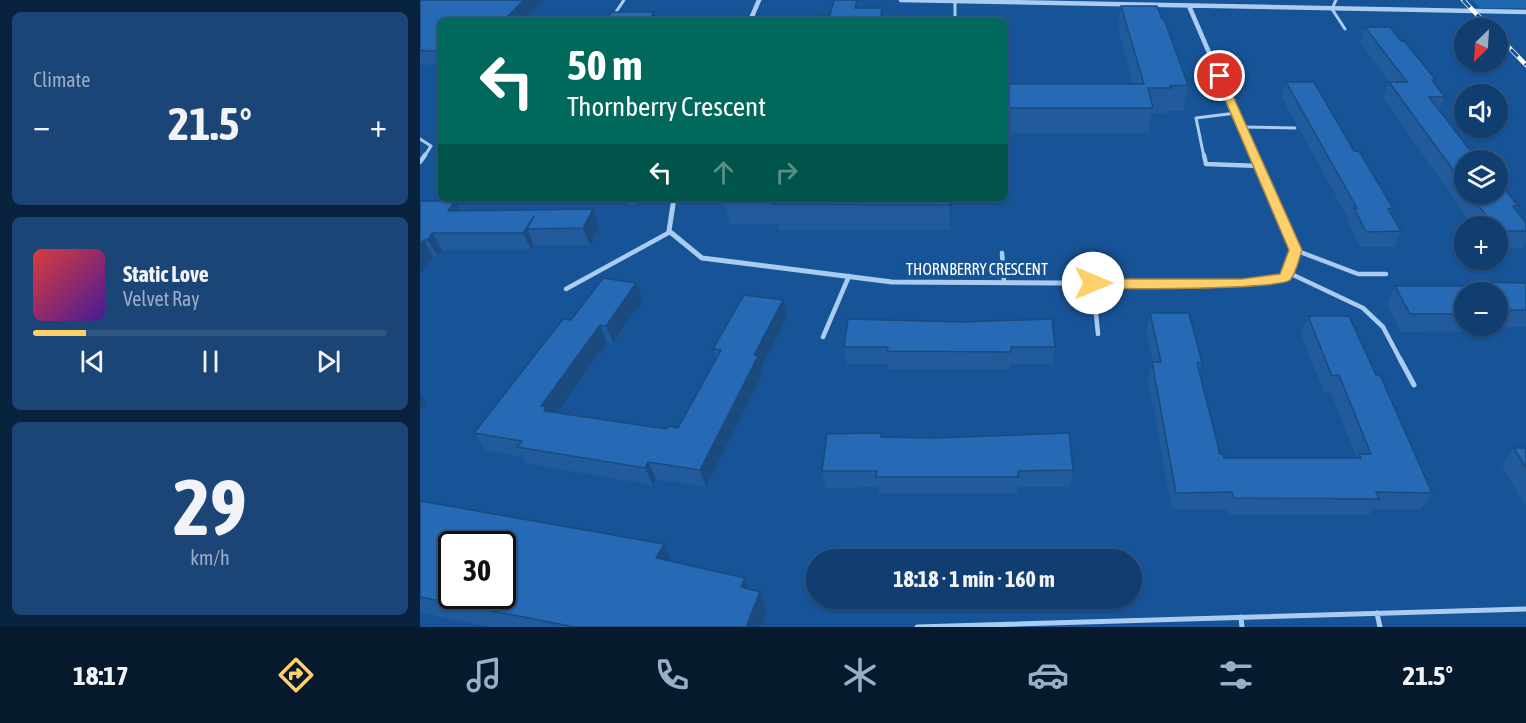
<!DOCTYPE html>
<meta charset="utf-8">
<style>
:root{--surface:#113e71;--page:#1a4576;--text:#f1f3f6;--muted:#9caec3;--line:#305784;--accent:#ffd06a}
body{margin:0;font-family:"Asap Condensed",sans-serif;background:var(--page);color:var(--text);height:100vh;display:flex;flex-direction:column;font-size:22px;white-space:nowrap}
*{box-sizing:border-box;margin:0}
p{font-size:20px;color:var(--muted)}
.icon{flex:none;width:33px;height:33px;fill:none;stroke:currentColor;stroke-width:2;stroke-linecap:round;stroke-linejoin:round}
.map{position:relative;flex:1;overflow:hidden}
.details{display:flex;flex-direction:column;gap:12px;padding:12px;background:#09223e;width:420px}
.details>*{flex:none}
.banner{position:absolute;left:18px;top:18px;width:570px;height:183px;border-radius:9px;box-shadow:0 2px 4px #0004,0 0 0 2px var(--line);background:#00695c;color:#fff;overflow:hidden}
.needle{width:39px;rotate:205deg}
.buttons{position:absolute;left:1034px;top:18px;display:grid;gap:12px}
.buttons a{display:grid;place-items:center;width:54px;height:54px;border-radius:50%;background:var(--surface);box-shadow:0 2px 4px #0004,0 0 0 2px var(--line);font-size:30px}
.speed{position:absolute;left:18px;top:531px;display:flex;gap:12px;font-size:30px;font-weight:700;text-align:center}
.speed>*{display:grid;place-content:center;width:78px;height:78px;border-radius:50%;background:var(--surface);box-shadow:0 2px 4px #0004,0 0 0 2px var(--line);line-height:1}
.speed .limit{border:3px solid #111;border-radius:9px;background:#fff;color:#111}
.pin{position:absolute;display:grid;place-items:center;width:51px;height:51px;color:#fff;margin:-26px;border:3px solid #fff;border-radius:50%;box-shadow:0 2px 6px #0007}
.me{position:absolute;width:66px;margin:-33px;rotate:90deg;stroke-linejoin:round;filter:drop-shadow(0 0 4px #0008)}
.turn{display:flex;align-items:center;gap:21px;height:126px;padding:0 30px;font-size:27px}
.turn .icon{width:78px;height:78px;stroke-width:2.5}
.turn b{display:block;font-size:42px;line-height:51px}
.lanes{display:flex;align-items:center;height:57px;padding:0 30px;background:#0003;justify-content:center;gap:30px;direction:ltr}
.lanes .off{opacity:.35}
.big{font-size:45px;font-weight:700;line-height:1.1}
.details .card{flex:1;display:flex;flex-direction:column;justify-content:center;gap:9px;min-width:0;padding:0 21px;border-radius:9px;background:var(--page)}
.details .dial{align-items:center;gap:0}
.dial b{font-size:78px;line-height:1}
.song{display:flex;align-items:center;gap:18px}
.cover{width:72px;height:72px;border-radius:9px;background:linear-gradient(135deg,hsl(0 70% 55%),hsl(260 70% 35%))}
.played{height:6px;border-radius:3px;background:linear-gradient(90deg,var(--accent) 15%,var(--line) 15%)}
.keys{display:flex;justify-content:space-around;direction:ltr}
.heat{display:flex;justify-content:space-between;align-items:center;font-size:33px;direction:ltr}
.trip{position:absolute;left:386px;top:549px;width:336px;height:60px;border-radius:30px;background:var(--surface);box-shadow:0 2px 4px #0004,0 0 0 2px var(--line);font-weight:700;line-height:60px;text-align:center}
.tab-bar{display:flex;height:96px;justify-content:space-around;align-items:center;background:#07192d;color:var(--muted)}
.tab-bar .icon{width:42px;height:42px}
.tab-bar .on{color:var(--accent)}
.tab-bar b{font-size:27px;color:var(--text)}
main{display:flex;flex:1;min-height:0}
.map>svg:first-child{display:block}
</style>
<main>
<section class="details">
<div class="card"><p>Climate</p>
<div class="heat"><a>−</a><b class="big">21.5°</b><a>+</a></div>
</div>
<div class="card">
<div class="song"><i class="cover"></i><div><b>Static Love</b><p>Velvet Ray</p></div></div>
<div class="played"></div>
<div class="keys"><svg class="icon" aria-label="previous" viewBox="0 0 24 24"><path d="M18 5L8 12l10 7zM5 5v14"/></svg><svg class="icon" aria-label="pause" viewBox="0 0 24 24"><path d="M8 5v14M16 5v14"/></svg><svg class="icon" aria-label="next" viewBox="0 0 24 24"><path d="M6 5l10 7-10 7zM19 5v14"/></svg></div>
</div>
<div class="card dial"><b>29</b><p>km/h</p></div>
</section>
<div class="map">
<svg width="1106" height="627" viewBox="0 0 1106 627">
<rect width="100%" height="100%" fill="#175397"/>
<path fill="#2065b0" d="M1052,0H1106V8H1060Z"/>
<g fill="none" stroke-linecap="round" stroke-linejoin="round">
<path stroke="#aaccf1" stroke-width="3" d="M916,0L912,9L925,29
M535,1V18
M190,21L204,0
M822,127L875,128
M0,139L11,146L4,157
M784,157L776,118L816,113"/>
<path stroke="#aaccf1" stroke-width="4.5" d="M784,155L786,164L839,166
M0,162L5,155
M210,201L253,200
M875,250L938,274H966
M582,253L584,282
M867,272L943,308L963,327L981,361
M673,283L678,334
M146,289L250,232
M403,337L429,276"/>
<path stroke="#aaccf1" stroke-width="5" d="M980,359L994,385
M957,613L960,627
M821,617L822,627
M497,627L1106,609"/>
<path stroke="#aaccf1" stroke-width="4.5" d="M481,0L1106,12
M769,6L834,157
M330,21L339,0"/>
<path stroke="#aaccf1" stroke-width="5" d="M254,198L249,231L282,258L472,282L822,284L865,278L875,250L834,155"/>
<g stroke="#fff" stroke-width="4.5">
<path id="rail" d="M1043,0L1070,28
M1077,35L1106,65"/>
</g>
<use href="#rail" stroke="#175397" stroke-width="3" stroke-dasharray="10" stroke-linecap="butt"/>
</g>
<path fill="#215b9c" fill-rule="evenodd" d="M0,0H124L103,21H21V66L0,64Z
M701,6L742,19L768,85L764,111H747L746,113H732L729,133H585V84H713L698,29Z
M945,27L981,41L1016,80L1015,84L1025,97L1019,110L1044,160V194H1077L1098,206L1096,210L1106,223V242L1102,248H1077V226H1053L963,98L969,82L940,42Z
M866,82L934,151L973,208L971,214L981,231L974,247H940L928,223L929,220L861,96Z
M532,198L530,230H359L358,224H310L303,199Z
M0,201L41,211L179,226L170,245L115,246L114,245L111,250H22L18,257H13L0,275Z
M1047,282L1106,283V327H1067L1064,331L981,332L967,304L975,286H1044ZM1044,292H1077V326H1044Z
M216,283L223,300L193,343L187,342L138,413L246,429L258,428L296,358L293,349L367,317L341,368L343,373L286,487L236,479L233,485L108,464L103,457L65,450L54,433L151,320Z
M730,313L782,363L779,374L800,454L804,458H937L911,393H904L881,334L888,316L1012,493L1001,509H952L949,515H807L806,509H752L728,380L732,362H733L726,330Z
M424,347H635L633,364H590V369H469L468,364H427Z
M462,437L653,470L650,487H598L597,493L459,494L458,487L406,488L402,471Z
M1094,448H1106V503H1103L1082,465Z
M0,501L244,544L252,562L329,589L340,592L347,612L341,627H71L0,613Z"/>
<path fill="#1b4a7f" d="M104,0H124L103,21H83Z
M462,8L463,21H460Z
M234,12L236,21H228Z
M530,198H532V199L530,230Z
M35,201L44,218L28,211Z
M173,209L179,226L170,245L163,228Z
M114,216L107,229L114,245L111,250L103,233Z
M12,233L22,250L18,257L8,240Z
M4,240L13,257L0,275V244Z
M216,283L223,300L193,343L186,326Z
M363,300L367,317L341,368L343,373L286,487L280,470L334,355Z
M180,325L187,342L133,419L121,406Z
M0,394L6,403L0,410Z
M228,462L236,479L233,485L225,468Z
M244,544L253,564L236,558Z
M325,578L332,598L321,587Z
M340,592L347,612L341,627H326Z"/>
<path fill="#266ab5" stroke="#1b4a7f" stroke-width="1.5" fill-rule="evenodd" d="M0,0H104L83,21H21V52L0,50Z
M414,0H437L435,8H462L460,21H397L399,15H410Z
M701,6H737L742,19H744L768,85L750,86L751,88H728L733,108H585V84H724Z
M192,12H234L228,21H186Z
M945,27H970L981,41H984L1016,80H1012L1025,97H1009L1049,149H1054L1063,160H1044V185L969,82H987Z
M866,82H894L934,151H939L973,208L968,209L981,231L946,232L934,208H937Z
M1077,179L1098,206H1093L1106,223V231H1077V226H1074L1050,194H1077Z
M304,198H530V205L354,204L356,199H303Z
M0,201H35L28,211L173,209L163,228L107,229L114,216L103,233H12L8,240H4L0,244Z
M183,278L216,283L186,326L180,325L121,406L126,407L124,411L246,429L248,426L258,428L301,350L293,349L324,295L363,300L334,355L338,356L280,470L228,462L225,468L97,447L102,441L54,433L143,319L151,320Z
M1047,282L1106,283V310H1077V292H1044V314H990L975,286H1050Z
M730,313H769L782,363H777L800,454H803L804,458H941L939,454H951L919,375L912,376L888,316H929L956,375H960L1012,493L956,492L959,499L814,498L812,492L756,493L732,362H741Z
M428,319L541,322L632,319L635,347H591V352L467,351L468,347H424Z
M461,433V437L515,438L649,433L653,470L598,471V477H456L457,471H402L407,434Z
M1094,448H1106V468Z
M0,501L244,544L236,558L325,578L321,587L340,592L326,627H155L0,597ZM32,544H82V596H32Z"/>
<path fill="#ffd06a" stroke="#a68745" stroke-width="1.5" d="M800,73L804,76L882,250C879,258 876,274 870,280C860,289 687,291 668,286L666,283L668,280L673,279H822L860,274L869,250L795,76Z"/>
<g text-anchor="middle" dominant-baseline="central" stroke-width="6" stroke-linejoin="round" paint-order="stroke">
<g font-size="16" fill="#fff" stroke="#175397">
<text x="557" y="269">THORNBERRY CRESCENT</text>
</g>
</g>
</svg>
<div class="buttons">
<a><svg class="needle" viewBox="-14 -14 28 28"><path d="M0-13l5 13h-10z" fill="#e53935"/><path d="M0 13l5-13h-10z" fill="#9caec3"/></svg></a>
<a><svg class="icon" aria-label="sound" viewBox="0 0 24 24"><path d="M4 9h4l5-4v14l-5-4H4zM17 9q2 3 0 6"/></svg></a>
<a><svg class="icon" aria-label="layers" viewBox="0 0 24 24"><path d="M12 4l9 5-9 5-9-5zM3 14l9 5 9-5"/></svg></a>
<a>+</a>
<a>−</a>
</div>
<div class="speed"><div class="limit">30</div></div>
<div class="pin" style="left:800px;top:76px;background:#d93025"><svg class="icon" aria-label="arrive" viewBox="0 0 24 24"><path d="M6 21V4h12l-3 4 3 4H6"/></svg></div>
<svg class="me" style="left:673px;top:283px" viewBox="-20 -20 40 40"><circle r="19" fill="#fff"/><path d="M0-13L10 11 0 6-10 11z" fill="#ffd06a"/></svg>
<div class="trip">18:18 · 1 min · 160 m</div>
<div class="banner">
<div class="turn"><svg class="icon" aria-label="left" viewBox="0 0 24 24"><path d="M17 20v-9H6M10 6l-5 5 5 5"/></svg><div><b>50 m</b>Thornberry Crescent</div></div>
<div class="lanes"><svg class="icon" aria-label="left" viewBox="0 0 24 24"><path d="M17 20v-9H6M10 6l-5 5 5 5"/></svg><svg class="icon off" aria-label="ahead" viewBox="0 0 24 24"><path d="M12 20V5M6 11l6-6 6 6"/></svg><svg class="icon off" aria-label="right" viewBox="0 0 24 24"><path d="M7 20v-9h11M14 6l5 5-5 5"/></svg></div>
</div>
</div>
</main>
<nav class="tab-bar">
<b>18:17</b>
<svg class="icon on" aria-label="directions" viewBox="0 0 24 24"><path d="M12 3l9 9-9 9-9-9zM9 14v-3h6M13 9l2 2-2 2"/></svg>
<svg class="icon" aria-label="music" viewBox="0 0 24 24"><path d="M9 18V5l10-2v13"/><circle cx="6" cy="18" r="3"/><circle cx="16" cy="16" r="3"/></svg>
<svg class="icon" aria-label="phone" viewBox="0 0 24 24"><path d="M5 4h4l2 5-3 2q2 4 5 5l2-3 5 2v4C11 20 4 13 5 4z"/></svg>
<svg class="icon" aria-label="climate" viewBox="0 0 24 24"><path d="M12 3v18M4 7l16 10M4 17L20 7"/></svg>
<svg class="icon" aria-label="car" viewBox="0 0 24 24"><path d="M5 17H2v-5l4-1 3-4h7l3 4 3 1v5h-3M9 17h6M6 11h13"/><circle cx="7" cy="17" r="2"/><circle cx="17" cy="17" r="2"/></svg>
<svg class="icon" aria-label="filters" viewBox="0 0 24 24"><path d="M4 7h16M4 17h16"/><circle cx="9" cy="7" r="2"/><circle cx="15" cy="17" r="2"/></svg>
<b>21.5°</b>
</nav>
